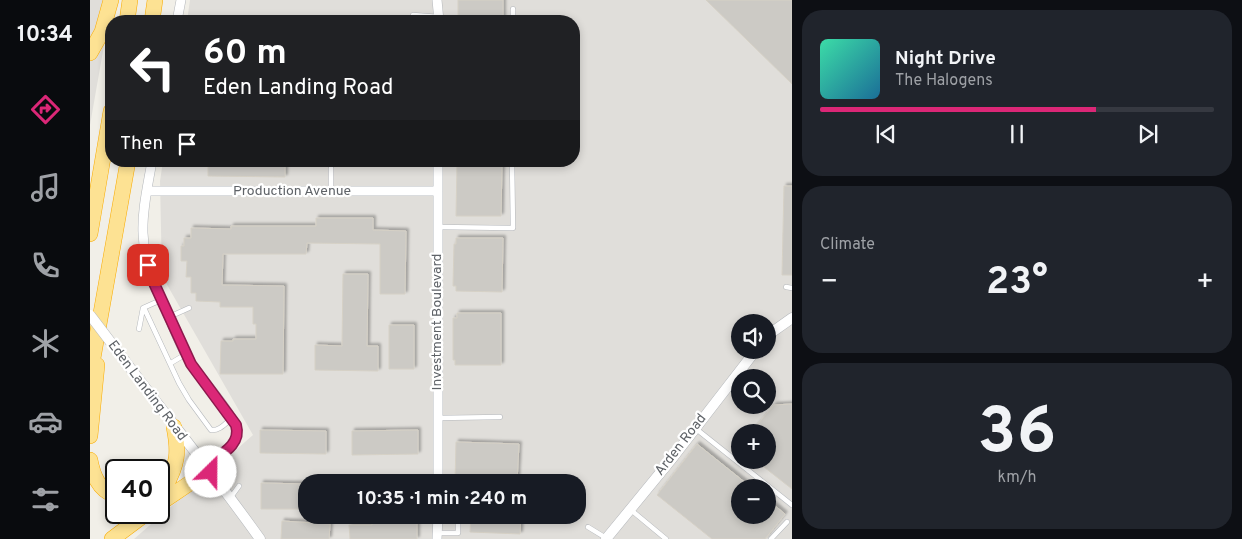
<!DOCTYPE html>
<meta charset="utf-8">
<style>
:root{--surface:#171b24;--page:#20242c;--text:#f1f3f6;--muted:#9ea1a6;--line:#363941;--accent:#db2777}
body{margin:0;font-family:Overpass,sans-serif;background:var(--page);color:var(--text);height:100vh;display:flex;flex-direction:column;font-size:19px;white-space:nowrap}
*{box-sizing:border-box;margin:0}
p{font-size:16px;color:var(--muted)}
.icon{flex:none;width:28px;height:28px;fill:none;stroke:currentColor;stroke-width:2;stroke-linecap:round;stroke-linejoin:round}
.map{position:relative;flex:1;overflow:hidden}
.panel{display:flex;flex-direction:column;gap:10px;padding:10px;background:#0d0f14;width:450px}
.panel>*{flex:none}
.top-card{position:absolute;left:15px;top:15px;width:475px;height:152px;border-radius:20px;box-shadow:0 2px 8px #0003;background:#202124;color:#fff;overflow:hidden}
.buttons{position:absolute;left:641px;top:314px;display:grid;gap:10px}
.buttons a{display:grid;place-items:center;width:45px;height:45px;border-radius:50%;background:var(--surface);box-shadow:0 2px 8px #0003;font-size:25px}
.speed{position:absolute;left:15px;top:459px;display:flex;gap:10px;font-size:25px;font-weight:700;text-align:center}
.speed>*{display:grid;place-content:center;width:65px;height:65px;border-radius:50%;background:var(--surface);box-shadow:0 2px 8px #0003;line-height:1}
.speed .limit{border:2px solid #111;border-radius:8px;background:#fff;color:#111}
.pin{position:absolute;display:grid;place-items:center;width:42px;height:42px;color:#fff;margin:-21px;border-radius:10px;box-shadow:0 2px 8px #0006}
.me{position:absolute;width:55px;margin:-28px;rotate:23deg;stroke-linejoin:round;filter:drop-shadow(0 0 4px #0008)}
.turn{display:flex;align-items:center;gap:18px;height:105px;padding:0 15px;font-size:22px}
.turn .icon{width:65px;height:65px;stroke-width:2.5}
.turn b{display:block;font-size:35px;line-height:42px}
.then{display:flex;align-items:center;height:48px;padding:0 15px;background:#0003;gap:10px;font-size:19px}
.big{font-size:38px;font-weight:700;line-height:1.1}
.panel .card{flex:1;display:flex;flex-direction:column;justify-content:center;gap:8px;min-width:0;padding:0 18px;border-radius:20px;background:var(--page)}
.panel .dial{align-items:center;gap:0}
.dial b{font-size:65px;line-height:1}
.song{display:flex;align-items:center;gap:15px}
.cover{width:60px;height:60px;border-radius:8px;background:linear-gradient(135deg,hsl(160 70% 55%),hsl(200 70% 35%))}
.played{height:5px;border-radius:2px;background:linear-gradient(90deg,var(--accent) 70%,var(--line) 70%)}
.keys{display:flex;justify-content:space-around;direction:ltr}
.heat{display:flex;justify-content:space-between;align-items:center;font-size:28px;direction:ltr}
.trip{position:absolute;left:208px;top:474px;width:288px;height:50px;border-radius:20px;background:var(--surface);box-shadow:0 2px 8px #0003;font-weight:700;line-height:50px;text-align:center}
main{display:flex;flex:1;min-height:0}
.dock{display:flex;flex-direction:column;width:90px;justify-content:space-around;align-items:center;background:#090b0e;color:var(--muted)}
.dock .icon{width:35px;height:35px}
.dock .active{color:var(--accent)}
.dock b{font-size:22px;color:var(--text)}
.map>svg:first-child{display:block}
</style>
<main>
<nav class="dock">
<b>10:34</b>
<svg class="icon active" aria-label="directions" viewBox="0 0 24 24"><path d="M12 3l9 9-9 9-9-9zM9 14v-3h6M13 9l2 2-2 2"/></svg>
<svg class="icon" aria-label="music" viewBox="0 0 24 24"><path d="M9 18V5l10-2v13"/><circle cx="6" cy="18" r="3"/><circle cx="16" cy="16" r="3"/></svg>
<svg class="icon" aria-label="phone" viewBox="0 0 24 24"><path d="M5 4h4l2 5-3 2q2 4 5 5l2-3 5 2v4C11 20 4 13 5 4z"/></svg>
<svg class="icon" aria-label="climate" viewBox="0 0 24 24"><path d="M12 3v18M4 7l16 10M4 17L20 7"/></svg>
<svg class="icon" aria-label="car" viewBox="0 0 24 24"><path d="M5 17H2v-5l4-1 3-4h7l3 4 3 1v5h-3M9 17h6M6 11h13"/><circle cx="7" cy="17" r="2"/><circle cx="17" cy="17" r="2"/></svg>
<svg class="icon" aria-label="filters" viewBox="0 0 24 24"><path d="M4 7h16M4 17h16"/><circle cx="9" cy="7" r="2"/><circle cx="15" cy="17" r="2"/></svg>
</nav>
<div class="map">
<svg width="702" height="539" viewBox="0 0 702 539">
<defs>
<filter id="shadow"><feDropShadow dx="2.5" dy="-2.5" stdDeviation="1" flood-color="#0004"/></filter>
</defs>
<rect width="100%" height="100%" fill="#f1efe8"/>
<path fill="#e0deda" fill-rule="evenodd" d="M0,0H22L0,125Z
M100,0H702V539H44L163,435L72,276L70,181L73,161H484V21H97ZM650,322H678V350H650ZM650,378H678V405H650ZM650,432H678V460H650ZM216,482H486V515H216ZM650,488H678V515H650Z"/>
<path fill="#cccac5" stroke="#d6d1c6" filter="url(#shadow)" d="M368,0H413V21H368Z
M616,0H702V84Z
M118,161H195V177L118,176Z
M367,163H412L411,216H366Z
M694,186H702V275H692Z
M226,218H283V230L316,231L315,294H290V244L217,243L216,254H133L132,285L194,286L193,374H130L131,341H143V339H166V324H163V307H130V302L106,301V293H101V277H96L97,261H91V246H94V238H101V228L141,229V226H226Z
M366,238H413L412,292L366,291V286H363L364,244H366Z
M253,274H278L277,346H288V371L225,370V345L252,346Z
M367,313H411V365H365V360H363V318H367Z
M299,325H324V369H299Z
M702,404V489L665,460H678V432H661L684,405Z
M170,430L236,431V454L170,453Z
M328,430V454L262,455V431Z
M366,442L429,444L427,482H365Z
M607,444L662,488H650V515H678V500L695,514L675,539H622L567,495Z
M171,483L216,484V503H215V509H171Z
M381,515H431L430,534L380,532Z
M327,518V539H260L259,525H282V519Z
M192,521L240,524L239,539H191Z"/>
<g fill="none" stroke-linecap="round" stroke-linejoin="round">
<g stroke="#b5b8bc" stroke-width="5.5">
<path id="service" d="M323,15L349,17
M423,21V9
M241,191V168
M348,227L423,228L422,161
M696,287L702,288
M54,308L89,383L99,400L121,430C129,431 135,424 141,419
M79,317L99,308
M49,329L53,308L71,300
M81,363L96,354
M348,418L410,417
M605,428L702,505
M141,497L149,486
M541,510L576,539
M498,527L516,538
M347,533H368V515
M681,539L697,522"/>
</g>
<g stroke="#b5b8bc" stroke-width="10">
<path id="minor" d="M347,0L349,21
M87,21L91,0
M62,161C58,185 52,209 53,233C54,263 67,290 79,317C86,334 93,353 104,368C114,381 146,418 147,431C149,447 126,457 115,466
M57,191H348
M348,482V161
M347,539L348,515"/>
</g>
<g stroke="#b5b8bc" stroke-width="11">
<path id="tertiary" d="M678,335L702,318
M35,361C80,421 127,478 170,539
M516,539L584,456L666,350"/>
</g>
<g stroke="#f9ab00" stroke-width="16">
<path id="motorway" d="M37,21L40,0
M62,21L65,0
M0,53L12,32L21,0
M0,234L21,111
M0,375L38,161
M0,436L7,365
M0,460C3,476 9,491 26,496
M75,487C88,464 89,452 84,427
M69,504L119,470
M22,539L58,512"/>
</g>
<use href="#service" stroke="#fff" stroke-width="4.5"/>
<use href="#minor" stroke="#fff" stroke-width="9"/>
<use href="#tertiary" stroke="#fff" stroke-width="10"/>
<use href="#motorway" stroke="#fde293" stroke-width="15"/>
<g stroke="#b5b8bc" stroke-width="11" stroke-linecap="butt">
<path id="tertiary-bridge" d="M0,315L35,361"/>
</g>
<use href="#tertiary-bridge" stroke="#fff" stroke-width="10"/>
</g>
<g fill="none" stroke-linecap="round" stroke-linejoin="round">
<g stroke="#8e194d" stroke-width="12">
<path id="route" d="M58,265L63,281L101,364L146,425C152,446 129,455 115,466L121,472"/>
</g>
<use href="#route" stroke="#db2777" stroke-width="9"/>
</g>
<g text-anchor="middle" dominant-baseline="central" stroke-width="4.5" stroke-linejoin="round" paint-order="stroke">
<g font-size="14" fill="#5f6368" stroke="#fff">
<text x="202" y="191">Production Avenue</text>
<text transform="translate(347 322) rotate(-90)">Investment Boulevard</text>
<text transform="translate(57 391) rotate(53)">Eden Landing Road</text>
<text transform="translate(591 445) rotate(-52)">Arden Road</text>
</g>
</g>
</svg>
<div class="buttons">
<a><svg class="icon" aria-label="sound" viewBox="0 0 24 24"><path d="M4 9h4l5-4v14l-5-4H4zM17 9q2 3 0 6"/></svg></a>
<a><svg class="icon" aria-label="search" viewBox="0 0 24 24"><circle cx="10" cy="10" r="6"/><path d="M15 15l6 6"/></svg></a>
<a>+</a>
<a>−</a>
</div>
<div class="speed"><div class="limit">40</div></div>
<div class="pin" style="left:58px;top:265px;background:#d93025"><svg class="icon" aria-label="arrive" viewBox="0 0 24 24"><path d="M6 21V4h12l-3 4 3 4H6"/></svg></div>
<svg class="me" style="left:121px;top:472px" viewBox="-20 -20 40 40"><circle r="19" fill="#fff"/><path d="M0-13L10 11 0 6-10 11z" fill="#db2777"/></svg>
<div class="trip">10:35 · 1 min · 240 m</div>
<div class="top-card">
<div class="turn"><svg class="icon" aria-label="left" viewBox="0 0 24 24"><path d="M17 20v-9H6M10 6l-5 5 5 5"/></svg><div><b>60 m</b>Eden Landing Road</div></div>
<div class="then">Then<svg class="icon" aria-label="arrive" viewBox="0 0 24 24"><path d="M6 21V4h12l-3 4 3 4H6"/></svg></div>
</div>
</div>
<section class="panel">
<div class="card">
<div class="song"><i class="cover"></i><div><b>Night Drive</b><p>The Halogens</p></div></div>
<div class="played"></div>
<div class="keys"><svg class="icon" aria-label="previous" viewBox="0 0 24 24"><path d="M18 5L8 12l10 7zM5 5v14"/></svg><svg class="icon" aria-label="pause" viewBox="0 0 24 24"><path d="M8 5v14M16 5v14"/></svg><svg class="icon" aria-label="next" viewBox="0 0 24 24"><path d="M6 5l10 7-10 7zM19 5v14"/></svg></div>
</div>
<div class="card"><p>Climate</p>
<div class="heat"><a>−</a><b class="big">23°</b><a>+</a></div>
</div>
<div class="card dial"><b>36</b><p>km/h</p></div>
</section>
</main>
